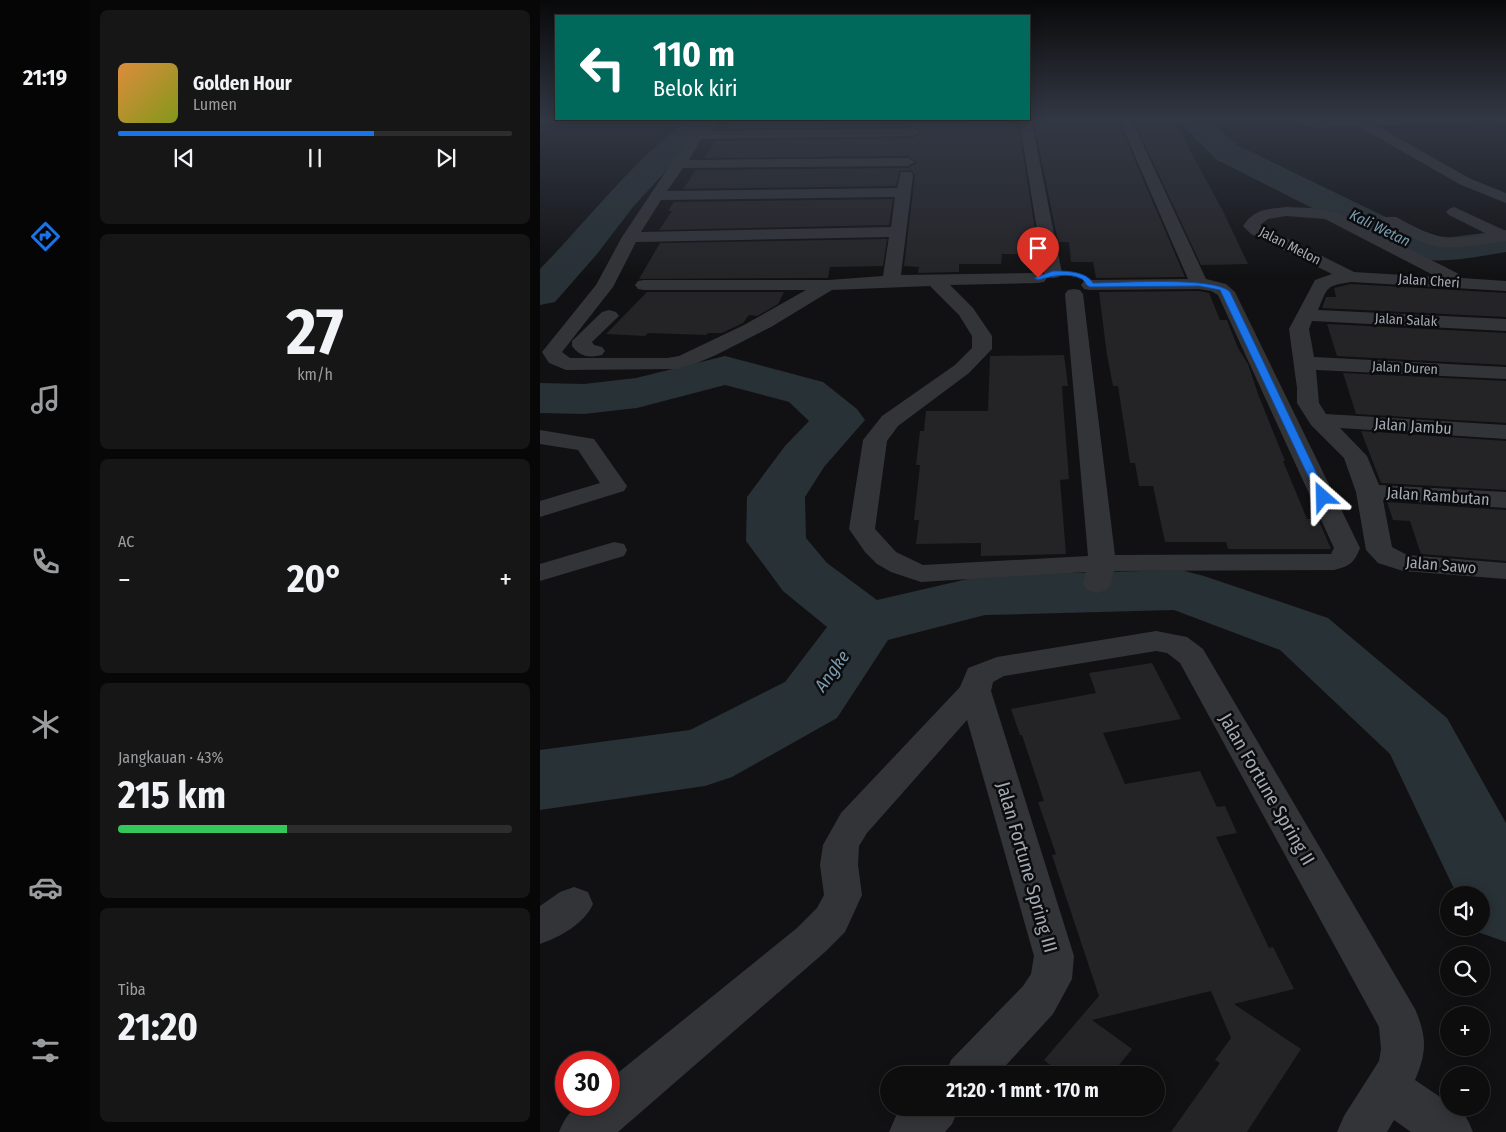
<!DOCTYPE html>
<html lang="id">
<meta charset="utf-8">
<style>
:root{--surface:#0d0d0e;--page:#161617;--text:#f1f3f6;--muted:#9a9c9e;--line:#2d2d2e;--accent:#1a73e8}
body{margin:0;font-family:"Fira Sans Condensed",sans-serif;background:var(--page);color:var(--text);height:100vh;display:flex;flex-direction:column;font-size:19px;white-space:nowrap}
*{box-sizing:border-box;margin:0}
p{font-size:16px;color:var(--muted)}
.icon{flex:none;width:28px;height:28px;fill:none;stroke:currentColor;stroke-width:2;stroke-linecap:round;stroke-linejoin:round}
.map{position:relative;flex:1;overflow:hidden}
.side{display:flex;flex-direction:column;gap:10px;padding:10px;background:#070708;width:450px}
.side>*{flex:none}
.guide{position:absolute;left:15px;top:15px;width:475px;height:105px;border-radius:0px;box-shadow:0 2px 12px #0003,0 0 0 1px var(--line);background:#00695c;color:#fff;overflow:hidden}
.tools{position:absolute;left:900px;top:886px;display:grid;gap:10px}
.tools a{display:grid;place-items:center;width:50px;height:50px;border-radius:50%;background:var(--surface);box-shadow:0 2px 12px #0003,0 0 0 1px var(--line);font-size:25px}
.speed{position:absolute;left:15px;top:1051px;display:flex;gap:10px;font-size:25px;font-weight:700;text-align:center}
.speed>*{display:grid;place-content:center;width:65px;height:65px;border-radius:50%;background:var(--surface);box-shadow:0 2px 12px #0003,0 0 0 1px var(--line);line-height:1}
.speed .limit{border:8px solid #d22;background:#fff;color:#111}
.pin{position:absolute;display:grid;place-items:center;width:42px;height:42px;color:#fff;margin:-51px -21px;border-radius:50% 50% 50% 0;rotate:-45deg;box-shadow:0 0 5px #0007}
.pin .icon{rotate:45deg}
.me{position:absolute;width:55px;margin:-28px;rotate:335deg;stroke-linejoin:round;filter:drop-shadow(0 0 4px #0008)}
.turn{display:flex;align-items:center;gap:18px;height:105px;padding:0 15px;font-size:22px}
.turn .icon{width:65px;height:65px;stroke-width:2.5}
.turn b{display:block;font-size:35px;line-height:42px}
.big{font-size:38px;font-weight:700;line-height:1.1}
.side .tile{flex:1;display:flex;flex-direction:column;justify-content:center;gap:8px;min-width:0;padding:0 18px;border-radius:8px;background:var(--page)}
.side .dial{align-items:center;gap:0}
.dial b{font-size:65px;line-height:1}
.song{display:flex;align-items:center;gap:15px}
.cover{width:60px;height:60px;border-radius:8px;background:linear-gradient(135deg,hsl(30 70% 55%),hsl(70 70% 35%))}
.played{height:5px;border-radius:2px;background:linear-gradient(90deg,var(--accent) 65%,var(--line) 65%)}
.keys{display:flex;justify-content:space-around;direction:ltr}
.heat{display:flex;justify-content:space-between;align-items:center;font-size:28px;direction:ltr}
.charge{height:8px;border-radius:4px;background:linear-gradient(90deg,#34c759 43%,var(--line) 0)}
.trip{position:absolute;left:340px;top:1066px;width:285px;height:50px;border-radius:25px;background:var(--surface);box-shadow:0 2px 12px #0003,0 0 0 1px var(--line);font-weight:700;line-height:50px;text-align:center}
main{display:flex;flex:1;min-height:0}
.tabs{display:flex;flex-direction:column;width:90px;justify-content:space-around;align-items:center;background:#050506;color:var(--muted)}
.tabs .icon{width:35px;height:35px}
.tabs .selected{color:var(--accent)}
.tabs b{font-size:22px;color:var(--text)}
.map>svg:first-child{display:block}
</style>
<main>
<nav class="tabs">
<b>21:19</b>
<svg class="icon selected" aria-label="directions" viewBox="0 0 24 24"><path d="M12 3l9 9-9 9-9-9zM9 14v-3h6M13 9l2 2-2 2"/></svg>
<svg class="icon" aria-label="music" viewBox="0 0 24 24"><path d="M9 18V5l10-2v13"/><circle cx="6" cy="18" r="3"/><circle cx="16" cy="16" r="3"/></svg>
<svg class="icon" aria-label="phone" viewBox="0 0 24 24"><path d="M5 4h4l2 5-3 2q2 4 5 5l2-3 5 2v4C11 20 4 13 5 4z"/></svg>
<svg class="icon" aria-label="climate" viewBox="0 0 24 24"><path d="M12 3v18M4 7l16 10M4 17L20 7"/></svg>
<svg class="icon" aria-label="car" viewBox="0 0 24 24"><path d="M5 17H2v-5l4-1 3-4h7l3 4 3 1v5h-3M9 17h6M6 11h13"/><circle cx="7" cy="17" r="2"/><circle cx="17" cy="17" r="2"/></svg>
<svg class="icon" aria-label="filters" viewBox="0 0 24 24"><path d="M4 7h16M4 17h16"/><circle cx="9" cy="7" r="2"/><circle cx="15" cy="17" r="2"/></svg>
</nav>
<section class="side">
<div class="tile">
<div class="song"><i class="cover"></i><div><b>Golden Hour</b><p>Lumen</p></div></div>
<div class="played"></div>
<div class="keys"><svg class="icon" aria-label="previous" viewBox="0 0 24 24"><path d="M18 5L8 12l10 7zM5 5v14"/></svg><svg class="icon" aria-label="pause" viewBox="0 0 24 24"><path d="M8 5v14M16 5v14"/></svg><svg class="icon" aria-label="next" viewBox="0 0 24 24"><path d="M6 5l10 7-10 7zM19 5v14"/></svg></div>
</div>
<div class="tile dial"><b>27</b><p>km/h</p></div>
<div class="tile"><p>AC</p>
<div class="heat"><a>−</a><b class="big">20°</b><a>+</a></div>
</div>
<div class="tile"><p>Jangkauan · 43%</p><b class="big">215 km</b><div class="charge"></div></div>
<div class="tile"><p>Tiba</p><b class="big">21:20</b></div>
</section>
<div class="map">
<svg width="966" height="1132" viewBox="0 0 966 1132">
<rect width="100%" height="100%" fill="#111113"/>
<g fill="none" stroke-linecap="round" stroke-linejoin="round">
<path fill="#283136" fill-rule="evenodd" d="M149,119H181L177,125L145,150L93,207L57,254L15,302L0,305V269C49,219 92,161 149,119Z
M636,119H667L699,146L889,238H905L966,230V252C934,257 901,265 869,257L677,160Z
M185,356L283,382L317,409L325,420L284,467L265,497L266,538L287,563L337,600L445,575L641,570L664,576L788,618L907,718L966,823V942L935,931L933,928H941V895H917L850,754L740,650L634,610L445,615L348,640L297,718L192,777L165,786L0,810V750L150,730L245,682L287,627L243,591L206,541L207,497L245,446L269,421L249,402L185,385L97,408L44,414L0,413V383L44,384L96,378Z"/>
</g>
<path fill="#242427" d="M191,119H368L367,123L426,122V119L472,121V123H478L497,242H478L477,254H462L461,264H419V272L378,273L379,267L364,266L375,175L371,170L360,171L356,186L143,189L156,170L368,168L377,163L368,156L164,158L176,141L373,138L381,133L373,126L184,129Z
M540,119H577L645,277L556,278L553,262H531L529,242H518L494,123H541Z
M593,119H633L683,211L708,264L661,265Z
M353,199L349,225L119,230L132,211H128L134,202Z
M347,239L343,266L290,267L288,278L99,279L120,243Z
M811,284L966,293V317L782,308L786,297H796L794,288Z
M659,291L669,293L680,320H687L698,348L708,364L718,394L745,461H743L767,519H778L791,549H688L686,542H625L613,486H599L595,463H590L578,386H573L567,355L559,292Z
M107,292H244L238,304L217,316L209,315L203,323L182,333H168L166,335L108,333L105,336L66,334Z
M787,324L966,333V365L797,356Z
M524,355L528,386H522L523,402L529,479L520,480L526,554L441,556V543L376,544L379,520H374L380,465H376L380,431H384L386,411H448L450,356Z
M803,373L966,381V423L816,414Z
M821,431L966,441V490L841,483Z
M847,502L966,510V561L881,554L870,521L853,520Z
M612,663L641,719L563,733L585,784L660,771L677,807L685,806L697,833L676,837L729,948L733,947L754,989L694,1004L761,1049L707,1132H631L680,1063L675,1060L691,1038L671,991L552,1020L592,1049L571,1075H523L504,1060L559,996L512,855L516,854L498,802L504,801L482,735H480L471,709L556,693L549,673Z"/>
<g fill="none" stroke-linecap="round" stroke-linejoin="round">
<path fill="#323438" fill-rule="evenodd" d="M169,119H182L170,131L373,128L379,132L373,136L161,139L149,160L368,158L375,162L368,166L143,168L127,191L357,188L361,172H371L373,175L361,275L498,273L504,274L507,278L504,282L498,283L410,285L433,308L452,336V349L429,373L358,426L347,441L335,529L356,552L383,565L548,556L525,294L528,290L534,289L540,290L543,294L575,555L791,554L794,548L678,295L671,291L659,289L550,290L544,289L541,285L544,281L550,280L648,279L579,119H591L666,279L686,284L695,292L820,548C814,563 810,566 794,570L574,571L571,584L567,590L557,593L547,590L543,584L546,572L381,582L351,572L337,564L325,552L309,529L323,440L342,416L415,365L432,348V336L419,315L390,286L292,290L231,327L176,355L157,363L136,369L26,370L9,363L2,352L56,285L82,237L152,132ZM355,197L351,227L101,232L121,200ZM349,237L343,276L288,280H104L98,281L95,285L98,289L104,290H266L204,325L139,356L127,358H30L22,352L73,287L96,242Z
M479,119H491L522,273L519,277L513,278L507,277L504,273Z
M757,119L791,121L813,119H928L922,123L835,125L931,179L966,193V203L921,185L818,126L776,128L765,125Z
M959,119H966V123L961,122Z
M746,207L772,208L796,212L919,274L922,278L966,281V291L811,282C785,286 788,287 778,310L966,319V331L772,321L769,329L774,357L966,367V379L776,370L779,403L786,414L966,425V439L800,428L827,456L839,485L966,492V508L843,500L852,547L867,555L966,563V579L863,571L838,563L826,550L816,492L804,458L771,425L757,403V388L749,329L775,280L792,274L711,234L703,226C714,209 728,209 746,207ZM746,216L785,219L897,277L814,272L720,225L728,219Z
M914,207L966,231V241C907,250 898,254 844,223L842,220L844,217H856C893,237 904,242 947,234L909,215L906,212L909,209Z
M69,310L76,312L79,316L52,342L54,345L62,347L65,351L62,355C50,358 40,357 32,346V341L62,312Z
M0,430L54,439L87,486L84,491L0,517V501L60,483L38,450L0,444Z
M74,542L84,544L87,550L84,556L0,581V564Z
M616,631L647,637L663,649L875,1009C887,1037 887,1052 875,1080L909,1103V1108C924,1108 928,1120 933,1132H871L854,1120L847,1132H797L804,1116L839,1061L841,1049L839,1027L640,663L627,653L616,651L464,676L453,682L451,691L534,956L532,979L513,1014L457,1075H405L411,1060L483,986L491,974L494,956L427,720L327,833L319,846L318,865L322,895L305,932L285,952L78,1132H19C31,1103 40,1105 69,1105V1080L257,928L277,908L284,895L280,865L283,845L301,813L420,687L428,668L457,657Z
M34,887L48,892L53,904C44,924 20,937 0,944V906L20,892Z
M364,1108H419L412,1124L405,1132H349L356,1116Z"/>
</g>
<linearGradient id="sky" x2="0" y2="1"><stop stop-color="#09090a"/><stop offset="0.43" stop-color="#323844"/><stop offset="1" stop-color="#323844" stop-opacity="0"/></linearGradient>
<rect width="966" height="277" fill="url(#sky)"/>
<path fill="#1a73e8" stroke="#114b97" d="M513,271C525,271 546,271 553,283C577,283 676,276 690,292L788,497L787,499L783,500L778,497L680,290L659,286L550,287C545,285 546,282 542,279C528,272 512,276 498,280L494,278Z"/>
<g text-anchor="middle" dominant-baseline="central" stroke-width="5" stroke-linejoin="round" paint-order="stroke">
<g font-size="14" fill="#a2a9b3" stroke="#0c0c0e">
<text transform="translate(750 246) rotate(27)">Jalan Melon</text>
<text transform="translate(889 281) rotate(4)">Jalan Cheri</text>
<text transform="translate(866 320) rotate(3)">Jalan Salak</text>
<text transform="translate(865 368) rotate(3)">Jalan Duren</text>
</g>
<g font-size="15" font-style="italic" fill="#789baf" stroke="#0c0c0e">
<text transform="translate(840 228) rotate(26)">Kali Wetan</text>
</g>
<g font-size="16" fill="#a2a9b3" stroke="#0c0c0e">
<text transform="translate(873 426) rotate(4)">Jalan Jambu</text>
<text transform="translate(898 496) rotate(4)">Jalan Rambutan</text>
<text transform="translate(901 565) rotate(5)">Jalan Sawo</text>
</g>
<g font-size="18" font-style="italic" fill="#789baf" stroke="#0c0c0e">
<text transform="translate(292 671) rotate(-54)">Angke</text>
</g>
<g font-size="19" fill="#a2a9b3" stroke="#0c0c0e">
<text transform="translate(727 789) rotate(60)">Jalan Fortune Spring II</text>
<text transform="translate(487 867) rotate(74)">Jalan Fortune Spring III</text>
</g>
</g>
</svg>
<div class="tools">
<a><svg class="icon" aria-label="sound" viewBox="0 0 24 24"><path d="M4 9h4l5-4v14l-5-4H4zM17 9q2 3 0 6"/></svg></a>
<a><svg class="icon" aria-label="search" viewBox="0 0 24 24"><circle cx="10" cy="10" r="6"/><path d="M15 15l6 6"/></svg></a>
<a>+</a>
<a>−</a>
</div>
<div class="speed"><div class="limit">30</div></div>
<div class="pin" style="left:498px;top:278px;background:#d93025"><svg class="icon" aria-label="arrive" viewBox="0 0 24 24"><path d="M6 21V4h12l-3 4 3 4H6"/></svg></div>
<svg class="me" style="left:783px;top:497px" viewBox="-20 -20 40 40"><path d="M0-17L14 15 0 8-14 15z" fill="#1a73e8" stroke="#fff" stroke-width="4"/></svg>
<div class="trip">21:20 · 1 mnt · 170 m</div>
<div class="guide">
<div class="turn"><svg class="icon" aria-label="left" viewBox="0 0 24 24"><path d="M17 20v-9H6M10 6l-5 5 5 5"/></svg><div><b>110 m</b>Belok kiri</div></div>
</div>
</div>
</main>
